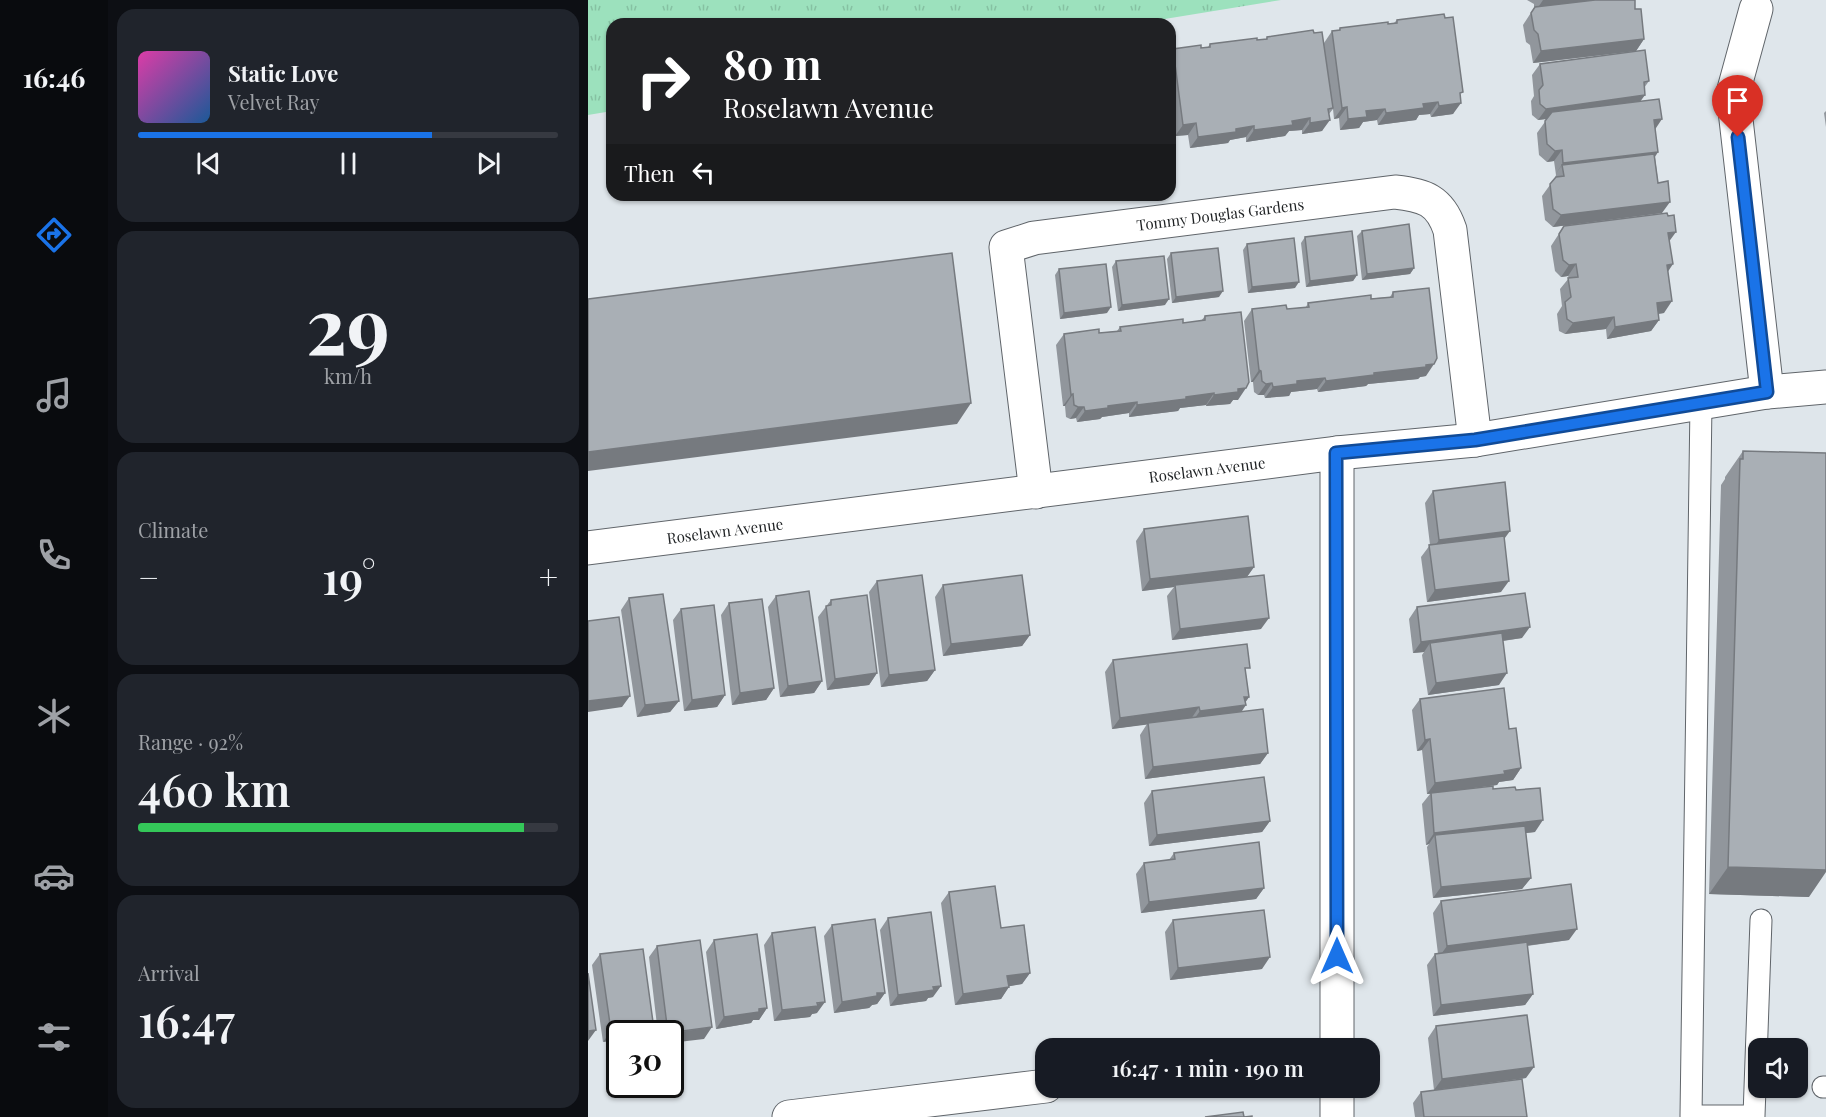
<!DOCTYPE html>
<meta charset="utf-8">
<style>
:root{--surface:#171b24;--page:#20242c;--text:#f1f3f6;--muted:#9ea1a6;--line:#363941;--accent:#1a73e8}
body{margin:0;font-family:"Playfair Display",serif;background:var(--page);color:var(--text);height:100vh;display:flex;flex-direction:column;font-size:22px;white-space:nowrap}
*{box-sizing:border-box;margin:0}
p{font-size:20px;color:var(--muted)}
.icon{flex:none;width:33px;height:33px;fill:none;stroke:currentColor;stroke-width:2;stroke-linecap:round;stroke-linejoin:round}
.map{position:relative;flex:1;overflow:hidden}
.sheet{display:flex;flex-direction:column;gap:9px;padding:9px;background:#0d0f14;width:480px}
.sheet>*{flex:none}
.guide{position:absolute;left:18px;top:18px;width:570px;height:183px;border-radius:18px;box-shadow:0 2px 4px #0004;background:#202124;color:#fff;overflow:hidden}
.buttons{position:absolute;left:1160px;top:1038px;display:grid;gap:12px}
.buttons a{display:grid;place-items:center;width:60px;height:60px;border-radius:12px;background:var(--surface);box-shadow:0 2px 4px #0004;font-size:30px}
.speed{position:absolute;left:18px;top:1020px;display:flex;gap:12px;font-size:30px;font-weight:700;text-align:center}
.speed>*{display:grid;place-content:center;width:78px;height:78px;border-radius:50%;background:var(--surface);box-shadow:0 2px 4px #0004;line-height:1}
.speed .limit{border:3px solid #111;border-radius:9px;background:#fff;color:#111}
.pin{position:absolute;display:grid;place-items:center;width:51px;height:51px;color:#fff;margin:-62px -26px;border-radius:50% 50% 50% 0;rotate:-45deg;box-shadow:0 0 6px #0007}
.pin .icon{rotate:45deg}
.me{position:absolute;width:66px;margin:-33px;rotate:0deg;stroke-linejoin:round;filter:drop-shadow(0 0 4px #0008)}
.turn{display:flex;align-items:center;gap:21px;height:126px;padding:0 18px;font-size:27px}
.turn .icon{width:78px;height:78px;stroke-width:2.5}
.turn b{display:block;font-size:42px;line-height:51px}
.then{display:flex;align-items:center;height:57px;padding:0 18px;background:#0003;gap:12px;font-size:22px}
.big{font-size:45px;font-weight:600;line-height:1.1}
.sheet .tile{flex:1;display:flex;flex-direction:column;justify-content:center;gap:9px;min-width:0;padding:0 21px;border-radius:18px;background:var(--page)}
.sheet .dial{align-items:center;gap:0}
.dial b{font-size:78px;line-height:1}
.song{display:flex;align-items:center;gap:18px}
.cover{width:72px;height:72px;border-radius:9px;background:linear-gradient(135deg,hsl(320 70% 55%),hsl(210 70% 35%))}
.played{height:6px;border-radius:3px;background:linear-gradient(90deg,var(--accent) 70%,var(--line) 70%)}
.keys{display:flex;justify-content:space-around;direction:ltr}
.heat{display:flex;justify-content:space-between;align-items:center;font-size:33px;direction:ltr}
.charge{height:9px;border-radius:4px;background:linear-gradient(90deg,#34c759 92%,var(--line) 0)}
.trip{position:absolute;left:447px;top:1038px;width:345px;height:60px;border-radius:18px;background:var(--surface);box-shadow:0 2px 4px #0004;font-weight:600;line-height:60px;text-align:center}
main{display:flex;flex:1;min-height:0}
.tab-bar{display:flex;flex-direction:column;width:108px;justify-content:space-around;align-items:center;background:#090b0e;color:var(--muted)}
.tab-bar .icon{width:42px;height:42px}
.tab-bar .on{color:var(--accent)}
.tab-bar b{font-size:27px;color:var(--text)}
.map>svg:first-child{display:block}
</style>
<main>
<nav class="tab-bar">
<b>16:46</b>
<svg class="icon on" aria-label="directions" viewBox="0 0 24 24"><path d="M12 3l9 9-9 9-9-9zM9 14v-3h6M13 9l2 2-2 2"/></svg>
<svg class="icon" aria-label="music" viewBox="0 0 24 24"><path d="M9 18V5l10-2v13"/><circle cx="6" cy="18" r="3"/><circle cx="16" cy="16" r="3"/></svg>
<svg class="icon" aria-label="phone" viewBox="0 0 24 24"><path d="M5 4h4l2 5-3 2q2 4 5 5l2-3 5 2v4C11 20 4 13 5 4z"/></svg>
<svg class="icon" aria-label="climate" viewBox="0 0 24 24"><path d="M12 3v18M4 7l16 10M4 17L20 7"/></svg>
<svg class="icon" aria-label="car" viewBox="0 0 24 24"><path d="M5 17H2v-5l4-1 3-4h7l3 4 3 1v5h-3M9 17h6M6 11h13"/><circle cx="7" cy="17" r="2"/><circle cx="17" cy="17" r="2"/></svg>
<svg class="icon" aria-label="filters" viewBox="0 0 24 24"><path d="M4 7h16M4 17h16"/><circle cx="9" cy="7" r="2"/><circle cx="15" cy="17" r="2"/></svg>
</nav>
<section class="sheet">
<div class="tile">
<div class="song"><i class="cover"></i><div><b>Static Love</b><p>Velvet Ray</p></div></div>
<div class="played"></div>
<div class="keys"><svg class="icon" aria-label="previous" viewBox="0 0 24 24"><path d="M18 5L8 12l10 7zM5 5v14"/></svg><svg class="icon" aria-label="pause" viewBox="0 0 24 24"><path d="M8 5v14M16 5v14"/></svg><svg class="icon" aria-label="next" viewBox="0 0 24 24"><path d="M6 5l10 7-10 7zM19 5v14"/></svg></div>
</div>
<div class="tile dial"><b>29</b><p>km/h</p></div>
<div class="tile"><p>Climate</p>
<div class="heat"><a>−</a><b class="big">19°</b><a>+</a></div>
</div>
<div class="tile"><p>Range · 92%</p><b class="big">460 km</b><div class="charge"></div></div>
<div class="tile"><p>Arrival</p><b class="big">16:47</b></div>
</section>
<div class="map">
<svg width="1238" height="1117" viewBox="0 0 1238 1117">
<defs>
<pattern id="park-tufts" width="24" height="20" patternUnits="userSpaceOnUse" patternTransform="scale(1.5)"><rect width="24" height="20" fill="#9ce1bd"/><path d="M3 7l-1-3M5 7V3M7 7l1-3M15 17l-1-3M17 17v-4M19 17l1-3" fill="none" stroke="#86c1a2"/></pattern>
</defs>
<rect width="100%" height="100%" fill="#dfe6eb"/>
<path fill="url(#park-tufts)" d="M0,0H693L546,24H24V111L0,115Z"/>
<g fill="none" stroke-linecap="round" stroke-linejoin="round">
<g stroke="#60656a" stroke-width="23">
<path id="lane" d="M1113,403L1103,1116H1166L1173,920
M1235,1087H1238"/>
</g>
<g stroke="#60656a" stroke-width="35">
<g id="street">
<path d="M1168,9L1145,93L1179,392"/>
<path d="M749,453V1048"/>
<path id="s1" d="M448,492L418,247L446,238L807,192C836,195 852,200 862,230L887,440"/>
<path id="s2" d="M0,548L749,453L887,440L1179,392L1238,387"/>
<path d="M749,1088V1117"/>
<path d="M201,1117L458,1086"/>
</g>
</g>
<use href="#lane" stroke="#fff" stroke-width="21"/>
<use href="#street" stroke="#fff" stroke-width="33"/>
</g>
<path fill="#91969c" d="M939,0H1047V9L1056,39L1048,51L945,63L942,45L938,42L935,25L946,8V4Z
M809,20L872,96L865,114L843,117L842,114L831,115L828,120L790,125L789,120L775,122L771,128L752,130L751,118L746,119L745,109L741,114L734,131L714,134V130L701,131L697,136L658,142V137L642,140L640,143L602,148L600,135L587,136L582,101V52L585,49L613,48L620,47L622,44L678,39L679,37L726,33L736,43L744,31H750L752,28L800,24L806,23Z
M952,64L1061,81L1056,88L1052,102L1067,129L1070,152L1067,157L1074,213L965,227L957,220L954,196L967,178L968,175L966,161L959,162L951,155L949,133L959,119L950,120L944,115L943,101L946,96L944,75Z
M1238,111V127L1236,113Z
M976,226L1082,241L1080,271L1076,313L1070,314L1071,320L1063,331L1019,339L1018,329L977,334L971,331L969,314L974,306L972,289L981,278L980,276L973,277L967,271L963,246Z
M774,231L826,268L822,274L774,280L769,236Z
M717,237L769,275L765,281L718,287L713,243Z
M659,244L707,288L660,293L655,250Z
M583,253L631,297L584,303L579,259Z
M528,261L577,305L530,311L524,267Z
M471,269L519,313L472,319L467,275Z
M805,292L838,376L832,377L830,379L780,384L778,386L730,392L729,389L703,392L701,396L677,398L676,395H670L666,392L665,382H663L656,321L664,309H699L718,307L720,303L802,297Z
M617,316L650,400H645L642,404L618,406V405L592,408L590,411L541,417V413L514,417L512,419L489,422L488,418L482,419L478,417L477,406H475L468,345L476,334L511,333L529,331L532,327L595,323L613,321Z
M1155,451L1221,897L1121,894L1133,485L1137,479V477Z
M845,491L917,539L913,592L839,602L833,557L842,545L837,503Z
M556,529L666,567L659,577L673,629L584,640L579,596L586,587L554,591L548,541Z
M289,581L347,670L339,681L293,687L281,592Z
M355,585L442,635L434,646L355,656L347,597Z
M188,596L234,681L226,693L192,697L180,607Z
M41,598L91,701L82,712L49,717L33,610Z
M243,600L289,673L281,685L239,690L230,617Z
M141,603L186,688L178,700L144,705L133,615Z
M829,607L934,638L915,641L911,685L840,695L834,655L836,652L825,653L821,619Z
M93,609L137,695L129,707L96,711L85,620Z
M525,660L658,674L661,697L657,702L653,712L680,753L672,764L557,779L552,735L559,724L524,729L517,672Z
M832,699L921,729L933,768L925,780L911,782L909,785L882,788L928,790L947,832L938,833L943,878L934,889L845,898L839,847L841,844L838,845L834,804L842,794H839L834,750L829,751L824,710Z
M564,791L682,821L674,832L561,846L556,803Z
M586,853L676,888L668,899L553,913L548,874L556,863L581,860Z
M361,892L413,928L442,973L434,984L421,986L413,999L367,1005L353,903Z
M853,901L981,940L939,946L945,994L937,1005L845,1016L839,965L847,954H850L845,913Z
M300,918L345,997L340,998L338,1001L302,1006L292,930Z
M585,920L674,969L582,980L577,932Z
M244,925L297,993L289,1004L284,1005L281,1008L246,1013L236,936Z
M184,933L229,1013L224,1014L222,1017L186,1021L176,945Z
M126,940L179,1008L171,1020H165L163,1023L128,1029L118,952Z
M69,946L116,1039L82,1034H70L61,957Z
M12,954L65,1022L57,1034H32L15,1042L4,965Z
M848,1026L938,1078L846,1090L840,1038Z
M833,1092L939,1117H827L825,1103Z"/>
<path fill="#767a7f" d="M955,0H1036L947,12Z
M1056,39L1048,51L945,63L953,51Z
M1057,95L1049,106L950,120L958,109Z
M850,102L842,114L831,115L828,120L790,125L798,113L835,104Z
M873,103L865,114L843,117L851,106Z
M759,107L751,118L746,119L754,108Z
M797,109L789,120L775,122L771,128L752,130L760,119L778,111Z
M722,118L714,130L701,131L697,136L658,142L666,130L704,121Z
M1074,119L1066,131V120Z
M742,120L734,131L714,134L722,123Z
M608,123L600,135L587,136L595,125Z
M666,126L658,137L642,140L640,143L602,148L610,137L648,129Z
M974,150L966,161L959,162L967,151Z
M1070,152L1062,163L974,165L967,175L975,163Z
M1082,202L1074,213L965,227L973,215Z
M1088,232L1080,243V233Z
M988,264L980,276L973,277L981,265Z
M1085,264L1077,276L1079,265Z
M826,268L822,274L774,280L779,274Z
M769,275L765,281L718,287L722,281Z
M711,282L707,288L660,293L664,287Z
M635,291L631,297L584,303L588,297Z
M581,299L577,305L530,311L534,305Z
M1084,301L1076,313L1061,315L1069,303Z
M523,307L519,313L472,319L476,313Z
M1026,317L1018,329L977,334L985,323Z
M1071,320L1063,331L1019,339L1027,327Z
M846,364L838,376L832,377L830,379L780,384L778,386L730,392L738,381Z
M671,370L673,371L665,382H663Z
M737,378L729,389L703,392L701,396L677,398L685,387L709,381Z
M684,383L676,395H670L678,384Z
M658,388L650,400H645L642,404L618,406L626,395L650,389Z
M626,393L618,405L592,408L590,411L541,417L549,405L598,397Z
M485,394L477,406H475L483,395Z
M549,402L541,413L514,417L512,419L489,422L497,411L520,406Z
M383,403L369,424L0,471V452Z
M490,407H496L488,418L482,419Z
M922,531L914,542L843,552L851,540Z
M666,567L658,578L587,585L586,587L554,591L562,579Z
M921,581L913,592L839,602L847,590Z
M681,618L673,629L584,640L592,629Z
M942,627L934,638L843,651L842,643L836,652L825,653L833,642Z
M442,635L434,646L355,656L363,644Z
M347,670L339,681L293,687L301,675Z
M289,673L281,685L239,690L247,679Z
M919,673L911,685L840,695L848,683Z
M234,681L226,693L192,697L200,686Z
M186,688L178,700L144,705L152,693Z
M137,695L129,707L96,711L104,700Z
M42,696L34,707L0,712V701Z
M656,697H661L655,706L658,705L650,717L604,722L612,711Z
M91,701L82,712L49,717L57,705Z
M611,707L603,719L524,729L532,718Z
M842,739L834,750L829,751L837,740Z
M680,753L672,764L557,779L565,767Z
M933,768L925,780L911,782L909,785L839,794L847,783Z
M955,820L947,832L848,843L847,835L841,844L838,845L846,833Z
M682,821L674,832L561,846L569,835Z
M1140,867L1238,870V872L1221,897L1121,894Z
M943,878L934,889L845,898L853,887Z
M676,888L668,899L553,913L561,902Z
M989,929L981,940L851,957L859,946Z
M682,957L674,969L582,980L590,968Z
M442,973L434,984L411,988L419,976Z
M353,986L345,997L340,998L338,1001L302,1006L310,995L345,987Z
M421,987L413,999L367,1005L375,994Z
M289,993H297L289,1004L284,1005L281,1008L246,1013L254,1002Z
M945,994L937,1005L845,1016L853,1005Z
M237,1002L229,1013L224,1014L222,1017L186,1021L194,1010Z
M179,1008L171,1020H165L163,1023L128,1029L136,1017Z
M65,1022L57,1034H32V1040L15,1042L23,1031Z
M124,1027L116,1039L82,1043V1034H80Z
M8,1030L0,1041V1031Z
M946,1067L938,1078L846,1090L854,1079Z"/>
<path fill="#a9afb5" stroke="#767a7f" stroke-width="1.5" d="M1007,0H1047V9H1053L1056,39L953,51L950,34L946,30L943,13L947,7Z
M856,14L857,18L865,17L875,92L872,93L873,103L851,106L850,102L835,104L836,108L798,113L797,109L778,111L779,117L760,119L759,107L754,108L744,31L752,30V28L800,22V24L809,23V20Z
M725,30L726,33L734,32L745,108L740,109L742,120L722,123V118L704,121L705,125L666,130V126L648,129V132L610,137L608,123L595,125L585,49L613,45V48L622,47V44L669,38V40L679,39V37Z
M1057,50L1061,81L1056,82L1057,95L958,109L952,104L951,90L955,85L952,64Z
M1071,99L1074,119L1066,120L1070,152L975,163L974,150L967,151L959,144L957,121L964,112Z
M582,108L585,129L582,130L583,141L582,142Z
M1066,154L1070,183L1080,181L1082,202L973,215L965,209L962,184L968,177L976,176L974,165Z
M1079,213L1080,216L1086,215L1088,232L1080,233L1085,264L1079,265L1084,301L1069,303L1071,320L1027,327L1026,317L985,323L979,319L977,302L983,297L980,278L990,277L988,264L981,265L975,260L971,234L976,226Z
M821,224L826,268L779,274L774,231Z
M764,231L769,275L722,281L717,237Z
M706,238L711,282L664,287L659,244Z
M630,248L635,291L588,297L583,253Z
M364,253L383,403L0,452V299Z
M576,256L581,299L534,305L528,261Z
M518,264L523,307L476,313L471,269Z
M841,288L849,358L846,364L838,365V367L786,373V375L738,381L737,378L709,381V384L685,387L684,383L678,384L674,381L673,371L671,370L664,309L698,305L699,309L721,307L720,303L783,295V299L805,297V292Z
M653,312L661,382L658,388L650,389V392L626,395V393L598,397V399L549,405V402L520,406V408L497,411L496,407H490L486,405L485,394L483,395L476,334L511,329V333L533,331L532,327L595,319V323L617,320V316Z
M1155,451L1238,453V870L1140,867L1152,459H1155Z
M917,482L922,531L851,540L845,491Z
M660,516L666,567L562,579L556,529Z
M916,536L921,581L847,590L841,545Z
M334,575L347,670L301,675L289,581Z
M434,575L442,635L363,644L355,585Z
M676,575L681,618L592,629L587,585Z
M221,591L234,681L200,686L188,596Z
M937,593L942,627L833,642L829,607Z
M75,594L91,701L57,705L41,598Z
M279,595L289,673L247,679L238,606L243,605V600Z
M174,599L186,688L152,693L141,603Z
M126,605L137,695L104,700L93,609Z
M31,617L42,696L0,701V621Z
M914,633L919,673L848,683L842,643Z
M659,644L662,668H657L661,697H656L658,705L612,711L611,707L532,718L525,660Z
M916,688L921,729L928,728L933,768L916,771L917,774L847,783L842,739L837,740L832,699Z
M675,709L680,753L565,767L560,723Z
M676,777L682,821L569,835L564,791Z
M905,786V789L927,787L928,790L952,788L955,820L846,833L843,793Z
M937,826L943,878L853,887L847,835Z
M671,842L676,888L561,902L556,863L587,859L586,853Z
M983,884L989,929L859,946L853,901Z
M407,886L413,928L436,925L442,973L419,976L421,987L375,994L361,892Z
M676,910L682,957L590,968L585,920Z
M343,912L353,986L345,987L346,990L310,995L300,918Z
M287,919L297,993H289V996L254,1002L244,925Z
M227,927L237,1002L229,1003L230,1006L194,1010L184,933Z
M169,934L179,1008L171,1009V1012L136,1017L126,940Z
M112,940L124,1027L80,1033L69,946Z
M939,942L945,994L853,1005L847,954Z
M55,949L65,1022L57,1023L58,1026L23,1031L12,954Z
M0,973L8,1030L0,1031Z
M939,1015L946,1067L854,1079L848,1026Z
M934,1079L939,1117H836L833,1092Z
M655,1112L656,1117L664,1116V1117H617Z"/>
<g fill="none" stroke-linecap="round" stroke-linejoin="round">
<g stroke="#114b97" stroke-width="15">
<path id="route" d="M749,956L748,453L887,440L1179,392L1150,137"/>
</g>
<use href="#route" stroke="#1a73e8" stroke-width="10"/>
</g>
<g text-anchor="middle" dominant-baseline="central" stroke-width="4.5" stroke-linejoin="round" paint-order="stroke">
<g font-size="15" fill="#1e2123" stroke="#dfe6eb">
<text stroke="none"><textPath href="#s1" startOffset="464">Tommy Douglas Gardens</textPath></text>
<text stroke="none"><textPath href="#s2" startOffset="624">Roselawn Avenue</textPath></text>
<text stroke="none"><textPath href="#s2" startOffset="138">Roselawn Avenue</textPath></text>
</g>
</g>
</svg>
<div class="buttons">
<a><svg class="icon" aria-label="sound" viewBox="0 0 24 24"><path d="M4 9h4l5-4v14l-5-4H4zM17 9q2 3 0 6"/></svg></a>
</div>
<div class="speed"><div class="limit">30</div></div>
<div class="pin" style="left:1150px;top:137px;background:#d93025"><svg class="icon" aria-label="arrive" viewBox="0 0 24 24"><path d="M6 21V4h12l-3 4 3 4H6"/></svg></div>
<svg class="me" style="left:749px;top:956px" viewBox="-20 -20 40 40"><path d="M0-17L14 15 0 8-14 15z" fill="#1a73e8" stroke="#fff" stroke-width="4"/></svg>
<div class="trip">16:47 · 1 min · 190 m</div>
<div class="guide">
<div class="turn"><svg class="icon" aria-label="right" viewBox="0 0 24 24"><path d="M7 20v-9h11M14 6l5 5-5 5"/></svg><div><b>80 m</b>Roselawn Avenue</div></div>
<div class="then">Then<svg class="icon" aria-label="left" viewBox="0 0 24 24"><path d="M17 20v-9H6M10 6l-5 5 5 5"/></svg></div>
</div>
</div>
</main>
